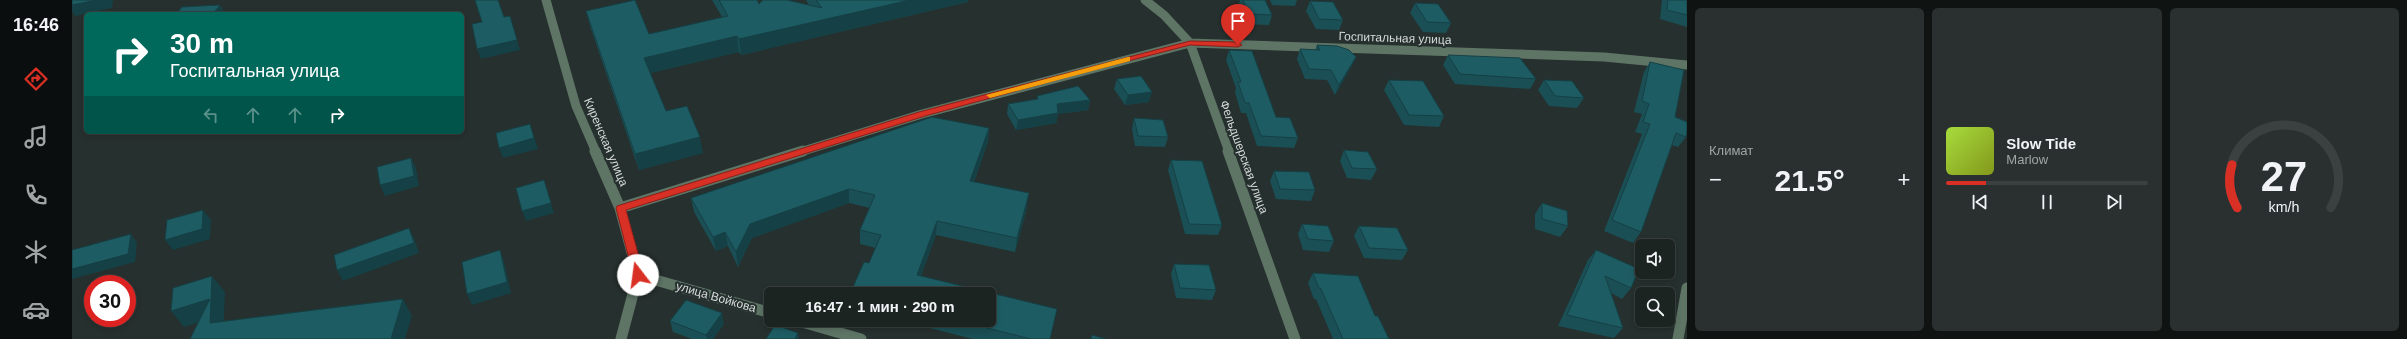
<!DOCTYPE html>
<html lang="ru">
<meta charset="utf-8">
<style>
:root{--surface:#1c2422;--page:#29302f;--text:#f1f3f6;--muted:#a0a4a5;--line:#3a4140;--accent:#d93025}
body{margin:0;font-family:Helvetica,sans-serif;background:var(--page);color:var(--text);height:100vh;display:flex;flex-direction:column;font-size:15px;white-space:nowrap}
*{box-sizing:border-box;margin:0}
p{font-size:13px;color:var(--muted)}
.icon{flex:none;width:22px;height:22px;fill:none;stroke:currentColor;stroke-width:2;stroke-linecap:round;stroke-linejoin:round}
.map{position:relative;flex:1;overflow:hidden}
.side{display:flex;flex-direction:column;gap:8px;padding:8px;background:#0f1413;width:720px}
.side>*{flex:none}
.hud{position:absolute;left:12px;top:12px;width:380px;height:122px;border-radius:6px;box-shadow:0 2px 6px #0003,0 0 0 1px var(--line);background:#00695c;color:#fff;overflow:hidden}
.controls{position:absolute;left:1563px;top:239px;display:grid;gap:8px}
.controls a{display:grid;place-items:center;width:40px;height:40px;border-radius:6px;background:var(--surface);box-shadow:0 2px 6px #0003,0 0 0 1px var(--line);font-size:20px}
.speed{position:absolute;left:12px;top:275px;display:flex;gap:8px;font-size:20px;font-weight:700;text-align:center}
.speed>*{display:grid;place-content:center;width:52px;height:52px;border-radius:50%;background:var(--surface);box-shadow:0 2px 6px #0003,0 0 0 1px var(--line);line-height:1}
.speed .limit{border:6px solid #d22;background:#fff;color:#111}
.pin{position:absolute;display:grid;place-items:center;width:34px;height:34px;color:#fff;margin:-41px -17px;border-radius:50% 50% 50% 0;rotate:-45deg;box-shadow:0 0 4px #0007}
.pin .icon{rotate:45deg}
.me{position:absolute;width:44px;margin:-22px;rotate:345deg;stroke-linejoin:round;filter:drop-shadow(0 0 3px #0008)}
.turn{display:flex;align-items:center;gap:14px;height:84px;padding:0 20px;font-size:18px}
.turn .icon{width:52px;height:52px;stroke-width:2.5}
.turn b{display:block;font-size:28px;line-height:34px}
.lanes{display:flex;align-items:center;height:38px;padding:0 20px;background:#0003;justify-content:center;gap:20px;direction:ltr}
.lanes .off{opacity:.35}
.big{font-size:30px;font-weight:700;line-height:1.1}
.side .tile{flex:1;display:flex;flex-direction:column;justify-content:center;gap:6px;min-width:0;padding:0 14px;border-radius:6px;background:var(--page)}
.side .dial{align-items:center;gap:0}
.dial svg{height:104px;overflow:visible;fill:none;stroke:var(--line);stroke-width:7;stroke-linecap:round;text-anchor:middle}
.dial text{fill:var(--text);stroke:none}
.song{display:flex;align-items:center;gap:12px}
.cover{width:48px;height:48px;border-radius:6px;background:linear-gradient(135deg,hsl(80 70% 55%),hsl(70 70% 35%))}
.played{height:4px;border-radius:2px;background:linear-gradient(90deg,var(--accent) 20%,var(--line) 20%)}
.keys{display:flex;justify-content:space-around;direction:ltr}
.heat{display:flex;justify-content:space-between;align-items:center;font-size:22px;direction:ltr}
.side .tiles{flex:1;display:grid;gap:8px;grid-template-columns:repeat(3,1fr)}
.trip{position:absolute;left:692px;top:287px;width:232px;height:40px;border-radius:6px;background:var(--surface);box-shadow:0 2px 6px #0003,0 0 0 1px var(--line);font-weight:700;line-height:40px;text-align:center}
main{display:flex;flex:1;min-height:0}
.tabs{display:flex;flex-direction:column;width:72px;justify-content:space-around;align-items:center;background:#0b0e0e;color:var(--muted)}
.tabs .icon{width:28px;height:28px}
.tabs .on{color:var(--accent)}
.tabs b{font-size:18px;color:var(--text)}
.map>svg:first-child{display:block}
</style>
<main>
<nav class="tabs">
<b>16:46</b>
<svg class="icon on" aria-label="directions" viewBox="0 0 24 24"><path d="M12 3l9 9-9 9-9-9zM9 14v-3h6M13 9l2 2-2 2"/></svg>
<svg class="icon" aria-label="music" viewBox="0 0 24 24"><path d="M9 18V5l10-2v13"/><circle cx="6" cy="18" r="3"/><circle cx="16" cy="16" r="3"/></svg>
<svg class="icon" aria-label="phone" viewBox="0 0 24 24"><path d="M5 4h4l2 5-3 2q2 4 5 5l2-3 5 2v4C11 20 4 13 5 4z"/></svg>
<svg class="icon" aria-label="climate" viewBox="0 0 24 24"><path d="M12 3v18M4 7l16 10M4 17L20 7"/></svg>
<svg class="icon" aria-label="car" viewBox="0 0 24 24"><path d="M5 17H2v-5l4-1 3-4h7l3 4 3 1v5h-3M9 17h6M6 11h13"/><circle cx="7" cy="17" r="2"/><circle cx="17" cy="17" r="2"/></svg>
</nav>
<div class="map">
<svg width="1615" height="339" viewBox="0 0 1615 339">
<rect width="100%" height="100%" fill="#26302e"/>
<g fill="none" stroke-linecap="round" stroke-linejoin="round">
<path stroke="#5e7566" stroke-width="9" d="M474,0L504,106L524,152
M1073,0L1092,15L1118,43L1157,152
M728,152L850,114L1118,43L1532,57L1615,65"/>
<path stroke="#5e7566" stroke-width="11" d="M523,151L548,208L566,275L549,339
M1156,151L1223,339
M548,208L731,151
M566,275L699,313
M723,320L789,339
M1606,339L1615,288"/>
</g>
<path fill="#1a4f55" d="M640,0H685L687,4L737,5L734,0H896V2L669,55L667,52L578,73L594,111L631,153L567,170L518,26L514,11L577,34L650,17Z
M1168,0H1193L1200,15L1197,25L1173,24L1166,6Z
M1198,0H1225L1223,6L1200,5Z
M1590,0H1615V27L1588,19Z
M1238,1L1271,20L1267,30L1244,29L1234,11Z
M1343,3L1379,23L1374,33L1351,32L1338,13Z
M1245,45L1284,57L1279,67L1263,95L1255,80L1233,79L1225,59L1228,49L1243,50Z
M1157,50L1204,117L1226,138L1222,148L1185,146L1174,113H1169L1163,92L1164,88L1154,60Z
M1376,55L1464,79L1458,89L1383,84L1371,65Z
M1578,62L1603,117L1614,137L1606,147L1600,145L1569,232L1561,243L1532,231L1570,134L1563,132L1570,114L1562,112L1572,72Z
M1045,79L1077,102L1053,105L1042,89Z
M1317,80L1372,116L1367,127L1332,125L1312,90Z
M1472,80L1512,98L1505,108L1477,106L1466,90Z
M965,96L1018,100L1016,110L986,114L984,123L944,130L935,114L936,104L965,99Z
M1062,118L1096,137L1093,147L1063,146L1060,129Z
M917,128L916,142L902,182L955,208L943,252L864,235L849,276L978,339H901L826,320H917L797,263L804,248L788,244V230L798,208L777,203L680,238L666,267L656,246L644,251L622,212L619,198Z
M1272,150L1305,169L1299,180L1275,178L1268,161Z
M1099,160L1150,225L1146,235L1113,234L1096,170Z
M1202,171L1243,190L1239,201L1204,199L1198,181Z
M1470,203L1496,226L1488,237L1463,229V214Z
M1230,224L1262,241L1257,252L1231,250L1226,234Z
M1287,226L1336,250L1330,260L1292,258L1282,236Z
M1524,250L1559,288L1550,299L1539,293L1551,328L1542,338L1486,326L1516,260Z
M1102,264L1144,290L1140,300L1104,298L1099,274Z
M1241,273L1303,316L1317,339H1261L1244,299H1242L1236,283Z
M598,321L652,324L641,339H620L601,332Z"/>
<path fill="#154045" d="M25,0H41L40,8L3,16L0,11V5Z
M838,0H896V2L669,55L667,39Z
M148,5L154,14H141Z
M438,16L448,50L409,59L405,49Z
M665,36L667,52L575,74L572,58Z
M1284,57L1279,67L1263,95L1267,85Z
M1080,92L1077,102L1053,105L1056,95Z
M1018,100L1016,110L986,114L984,123L944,130L946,120L985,104Z
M458,124L466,149L431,158L427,148Z
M917,128L916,142L897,195L898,181Z
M628,137L631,153L567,170L563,154Z
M339,158L344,168L347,186L313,196L308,185Z
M472,180L482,213L454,221L450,211Z
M777,189V203L680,238L666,267L664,252L678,224Z
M957,193L955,208L943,252L945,238Z
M131,210L139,220L138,239L101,250L93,240Z
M865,221L864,235L844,289L845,275Z
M337,228L342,238L347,253L271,281L265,270Z
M653,232L656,246L644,251L641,237Z
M59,234L65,243L63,262L0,279V269Z
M428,250L432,261L439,293L400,305L395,294Z
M140,276L153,292L151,339L138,323V319L112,327L99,311L138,299Z
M331,299L340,316L333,339H319Z
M650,313L652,324L641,339H635L634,335Z
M726,333L727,339H723Z"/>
<path fill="#1e5c63" stroke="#154045" d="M0,0H25L0,5Z
M403,0H426L432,17L438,16L445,40L405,49L400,24L410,22Z
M563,0L577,34L656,16L647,0H685L687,4L691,0H715L750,8L744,0H838L667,39L665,36L572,58L594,111L615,106L628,137L563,154L514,11Z
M1171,0H1193L1200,15L1176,14Z
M1596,0H1615V15L1595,10Z
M1238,1L1261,2L1271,20L1247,19Z
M1343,3L1366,4L1379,23L1355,22Z
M148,5L141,14H104L110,7Z
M1245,45L1265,46L1277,50L1284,57L1267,85L1259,70L1237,69L1228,49L1248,50Z
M1157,50L1180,51L1204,117L1218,118L1226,138L1189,136L1177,103H1173L1166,82H1169Z
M1376,55L1448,58L1464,79L1388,74Z
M1578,62L1612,70L1603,117L1615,122V131L1614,137L1604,133L1569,232L1540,220L1578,124L1571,122L1577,104L1570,101Z
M1069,76L1080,92L1056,95L1045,79Z
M1317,80L1351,81L1372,116L1337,115Z
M1472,80L1500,81L1512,98L1483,96Z
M1006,86L1018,100L985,104L986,113L946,120L936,104L966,99L965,96Z
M860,117L917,128L898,181L957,193L945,238L865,221L845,275L985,309L978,339H959L883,320H917V294H778L792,262L797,263L809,235L788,230L803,195L777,189L678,224L664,252L653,232L641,237L619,198Z
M1062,118L1091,120L1096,137L1066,136Z
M458,124L462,138L427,148L424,133Z
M1272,150L1296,152L1305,169L1280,168Z
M339,158L342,176L308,185L305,167Z
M1099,160L1130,161L1150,225L1117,224Z
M1202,171L1237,172L1243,190L1208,189Z
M472,180L479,203L450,211L444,188Z
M1470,203L1495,211L1496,226L1470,219Z
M131,210L130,229L93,240L95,220Z
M1230,224L1256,226L1262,241L1236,239Z
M1287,226L1325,228L1336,250L1297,248Z
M337,228L342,243L265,270L262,255Z
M59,234L56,254L0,269V250Z
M428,250L435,282L395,294L390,262Z
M1524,250L1567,269L1559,288L1533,276L1551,328L1495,315Z
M1102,264L1137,265L1144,290L1108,288Z
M1241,273L1286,276L1303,316H1306L1317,339H1271L1249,289L1247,288Z
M140,276L138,323L331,299L319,339H118L138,299L99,311L101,288Z
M614,300L650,313L634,335L598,321Z
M703,325L726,333L723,339H694Z
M1020,335L1034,339H1019Z"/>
<path fill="#d93025" stroke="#8d1f18" d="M1118,41L1166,42L1170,45L1166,47L1118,45L1002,75L853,116L554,210L572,275L566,279L561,275L544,208L545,206L847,112Z"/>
<path fill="#f59e0b" d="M1056,57H1058V61L918,98L914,95Z"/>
<g text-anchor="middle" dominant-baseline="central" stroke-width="4" stroke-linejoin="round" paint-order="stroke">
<g font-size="12" fill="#d6dbda" stroke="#26302e">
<text transform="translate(1323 38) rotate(2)">Госпитальная улица</text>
<text transform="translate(534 142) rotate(67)">Киренская улица</text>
<text transform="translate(1172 157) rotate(70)">Фельдшерская улица</text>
<text transform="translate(644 297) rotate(16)">улица Войкова</text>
</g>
</g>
</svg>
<div class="controls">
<a><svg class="icon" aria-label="sound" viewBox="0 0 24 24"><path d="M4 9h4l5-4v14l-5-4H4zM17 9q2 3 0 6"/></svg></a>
<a><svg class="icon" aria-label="search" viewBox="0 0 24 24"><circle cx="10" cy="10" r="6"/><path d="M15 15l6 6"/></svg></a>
</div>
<div class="speed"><div class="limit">30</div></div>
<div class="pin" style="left:1166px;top:45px;background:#d93025"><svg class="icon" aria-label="arrive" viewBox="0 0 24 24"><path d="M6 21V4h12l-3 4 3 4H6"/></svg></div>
<svg class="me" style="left:566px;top:275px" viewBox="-20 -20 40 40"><circle r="19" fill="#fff"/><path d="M0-13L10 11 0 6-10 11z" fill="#d93025"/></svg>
<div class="trip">16:47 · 1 мин · 290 m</div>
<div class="hud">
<div class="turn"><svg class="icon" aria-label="right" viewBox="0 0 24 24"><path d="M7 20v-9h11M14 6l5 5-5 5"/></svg><div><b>30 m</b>Госпитальная улица</div></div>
<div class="lanes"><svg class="icon off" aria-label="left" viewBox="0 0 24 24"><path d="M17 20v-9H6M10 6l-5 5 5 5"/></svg><svg class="icon off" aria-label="ahead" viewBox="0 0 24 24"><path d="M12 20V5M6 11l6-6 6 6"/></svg><svg class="icon off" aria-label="ahead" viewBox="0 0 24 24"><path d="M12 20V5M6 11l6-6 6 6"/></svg><svg class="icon" aria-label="right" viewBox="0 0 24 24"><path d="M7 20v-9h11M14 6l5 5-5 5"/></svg></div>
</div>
</div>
<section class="side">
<div class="tiles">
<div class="tile"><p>Климат</p>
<div class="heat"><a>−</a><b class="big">21.5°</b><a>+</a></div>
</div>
<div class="tile">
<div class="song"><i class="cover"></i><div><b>Slow Tide</b><p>Marlow</p></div></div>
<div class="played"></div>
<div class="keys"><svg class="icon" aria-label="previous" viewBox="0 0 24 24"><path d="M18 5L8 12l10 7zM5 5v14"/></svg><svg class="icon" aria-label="pause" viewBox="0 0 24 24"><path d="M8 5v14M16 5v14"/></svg><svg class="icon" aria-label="next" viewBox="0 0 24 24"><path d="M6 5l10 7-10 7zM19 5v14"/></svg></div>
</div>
<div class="tile dial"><svg viewBox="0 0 100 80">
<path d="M14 69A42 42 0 1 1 86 69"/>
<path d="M14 69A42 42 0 0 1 10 36" stroke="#d93025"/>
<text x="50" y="56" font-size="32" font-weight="700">27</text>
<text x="50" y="72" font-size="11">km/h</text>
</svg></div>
</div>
</section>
</main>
